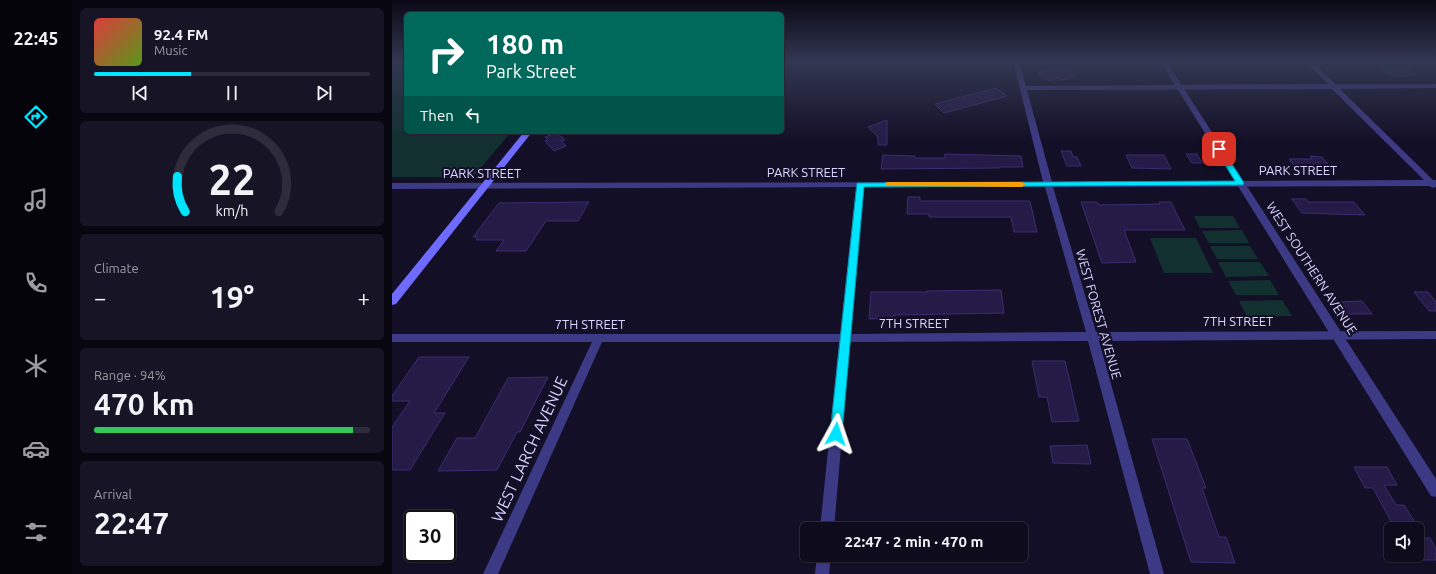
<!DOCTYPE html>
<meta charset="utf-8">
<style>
:root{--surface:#0e0b1c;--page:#171425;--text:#f1f3f6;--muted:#9b9ba3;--line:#2e2b3b;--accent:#00e5ff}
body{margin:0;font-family:Ubuntu,sans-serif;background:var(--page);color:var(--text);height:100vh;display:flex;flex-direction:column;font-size:15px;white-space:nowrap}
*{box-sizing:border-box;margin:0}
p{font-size:13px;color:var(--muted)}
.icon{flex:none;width:22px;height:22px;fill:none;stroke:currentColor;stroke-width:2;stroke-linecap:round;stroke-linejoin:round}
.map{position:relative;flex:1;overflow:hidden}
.sheet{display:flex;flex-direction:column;gap:8px;padding:8px;background:#08060f;width:320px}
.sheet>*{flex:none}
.guide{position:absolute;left:12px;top:12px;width:380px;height:122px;border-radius:6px;box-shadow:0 1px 3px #0004,0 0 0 1px var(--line);background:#00695c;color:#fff;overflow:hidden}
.tools{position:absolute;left:992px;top:522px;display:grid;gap:8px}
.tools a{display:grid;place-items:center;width:40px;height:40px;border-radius:6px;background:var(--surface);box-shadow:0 1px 3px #0004,0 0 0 1px var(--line);font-size:20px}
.speed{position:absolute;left:12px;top:510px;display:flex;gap:8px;font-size:20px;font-weight:700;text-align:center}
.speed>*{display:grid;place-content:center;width:52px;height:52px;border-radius:50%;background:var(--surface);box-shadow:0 1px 3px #0004,0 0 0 1px var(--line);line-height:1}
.speed .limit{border:2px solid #111;border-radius:6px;background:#fff;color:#111}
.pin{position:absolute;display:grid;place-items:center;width:34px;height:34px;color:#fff;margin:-17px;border-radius:8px;box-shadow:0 2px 6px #0006}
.me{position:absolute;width:44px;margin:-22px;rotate:5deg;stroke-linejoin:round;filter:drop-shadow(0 0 3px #0008)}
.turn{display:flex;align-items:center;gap:14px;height:84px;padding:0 16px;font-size:18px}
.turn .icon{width:52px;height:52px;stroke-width:2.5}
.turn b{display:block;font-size:28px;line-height:34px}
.then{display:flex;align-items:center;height:38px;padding:0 16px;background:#0003;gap:8px;font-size:15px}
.big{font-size:30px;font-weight:600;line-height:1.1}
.sheet .widget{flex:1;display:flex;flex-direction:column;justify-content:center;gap:6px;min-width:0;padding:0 14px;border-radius:6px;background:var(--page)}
.sheet .dial{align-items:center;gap:0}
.dial svg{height:104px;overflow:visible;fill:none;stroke:var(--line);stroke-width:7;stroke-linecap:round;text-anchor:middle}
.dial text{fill:var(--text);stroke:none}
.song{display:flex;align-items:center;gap:12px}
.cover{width:48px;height:48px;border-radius:6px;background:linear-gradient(135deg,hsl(0 70% 55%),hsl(90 70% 35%))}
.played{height:4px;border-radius:2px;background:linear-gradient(90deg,var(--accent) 35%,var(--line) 35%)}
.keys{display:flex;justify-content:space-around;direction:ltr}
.heat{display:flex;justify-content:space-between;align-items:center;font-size:22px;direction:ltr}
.charge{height:6px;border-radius:3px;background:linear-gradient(90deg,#34c759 94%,var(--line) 0)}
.trip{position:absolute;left:408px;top:522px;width:228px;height:40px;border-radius:6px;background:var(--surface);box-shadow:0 1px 3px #0004,0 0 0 1px var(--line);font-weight:600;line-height:40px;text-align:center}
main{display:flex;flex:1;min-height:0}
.tabs{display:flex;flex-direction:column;width:72px;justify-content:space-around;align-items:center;background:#06040b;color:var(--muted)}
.tabs .icon{width:28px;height:28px}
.tabs .on{color:var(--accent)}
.tabs b{font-size:18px;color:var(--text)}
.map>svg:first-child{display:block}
</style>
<main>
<nav class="tabs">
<b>22:45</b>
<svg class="icon on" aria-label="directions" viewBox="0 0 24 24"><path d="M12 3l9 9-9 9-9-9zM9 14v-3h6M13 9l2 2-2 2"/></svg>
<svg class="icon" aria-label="music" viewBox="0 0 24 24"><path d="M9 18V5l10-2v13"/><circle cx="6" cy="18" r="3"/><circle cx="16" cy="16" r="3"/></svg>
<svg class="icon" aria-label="phone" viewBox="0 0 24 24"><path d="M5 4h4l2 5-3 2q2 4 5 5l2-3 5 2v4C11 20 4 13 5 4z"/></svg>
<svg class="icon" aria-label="climate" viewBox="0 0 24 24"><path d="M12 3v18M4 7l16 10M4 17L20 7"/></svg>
<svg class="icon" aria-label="car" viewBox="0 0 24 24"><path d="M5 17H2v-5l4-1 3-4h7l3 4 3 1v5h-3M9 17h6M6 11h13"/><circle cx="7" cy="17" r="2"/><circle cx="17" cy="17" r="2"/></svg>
<svg class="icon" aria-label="filters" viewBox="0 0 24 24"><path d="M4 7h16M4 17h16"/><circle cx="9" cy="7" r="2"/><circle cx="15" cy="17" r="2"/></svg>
</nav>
<section class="sheet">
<div class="widget">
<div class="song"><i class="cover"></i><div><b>92.4 FM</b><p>Music</p></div></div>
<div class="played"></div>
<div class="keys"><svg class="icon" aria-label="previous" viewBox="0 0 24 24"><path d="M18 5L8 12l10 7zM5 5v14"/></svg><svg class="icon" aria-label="pause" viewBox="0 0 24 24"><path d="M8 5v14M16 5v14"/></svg><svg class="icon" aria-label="next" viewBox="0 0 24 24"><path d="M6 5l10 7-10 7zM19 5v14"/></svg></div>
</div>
<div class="widget dial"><svg viewBox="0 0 100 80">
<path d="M14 69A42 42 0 1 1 86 69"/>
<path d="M14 69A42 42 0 0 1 8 42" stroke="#00e5ff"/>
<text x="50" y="56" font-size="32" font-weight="700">22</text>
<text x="50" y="72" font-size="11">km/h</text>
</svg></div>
<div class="widget"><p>Climate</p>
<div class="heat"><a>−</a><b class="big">19°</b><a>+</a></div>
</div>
<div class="widget"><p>Range · 94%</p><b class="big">470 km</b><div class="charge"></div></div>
<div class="widget"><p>Arrival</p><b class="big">22:47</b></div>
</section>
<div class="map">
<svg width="1044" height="574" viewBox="0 0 1044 574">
<rect width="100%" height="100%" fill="#130f26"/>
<path fill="#12302f" d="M0,61H14V132H119L81,177H0Z
M975,61H1021L1028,66L1016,68L1027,75L1003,78Z
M802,216H841L848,228H808Z
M850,230L857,243H817L810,231Z
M758,238H804L821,273H772Z
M818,246H858L866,259H825Z
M826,262H868L877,276L834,277Z
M878,280L887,295H844L836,281Z
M890,300L900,316L855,317L847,301Z"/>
<path fill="#241b47" stroke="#3b2d73" d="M670,67L684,77L671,80L667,78L656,81L646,73Z
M604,88L615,96L552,113L543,104Z
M495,120V145H486V137L476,127Z
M165,133L173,140L169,141L174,146L162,151L153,141L156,140L153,137Z
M669,151H679L681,157H685L689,166H675Z
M553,154L629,156L631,167H608V168L489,169L491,155L523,156V158H553Z
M794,154H805L810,163H800Z
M734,155H772L779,169L740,168Z
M918,156L930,157L940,169H916L918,172H907L897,159H920Z
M516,197H528V201H638L645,232H622L619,217H537V214H515Z
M900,199H914L916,202H962L973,215L910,213Z
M197,202L186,221H154L134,251H104L112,240H84L86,237H81L107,203Z
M689,202H705L707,205L768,204L767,202H779L793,230H732L744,262L710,263Z
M609,290L612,313L502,315V318L477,319L479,292H535V291Z
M1022,292H1036L1044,302V311H1037Z
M970,301L980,314H954L946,302Z
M27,357H77L42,413H53L18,470H0V427L18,401H0V396Z
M640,361H673L687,421L660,422L655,397H647Z
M156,377L128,432H125L105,470L46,471L65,438H83L116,378Z
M760,439H795L814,488H810L827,537H834L843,563L799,562Z
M695,445L699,464L661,463L658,446Z
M962,467H995L1005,485H992L1004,505H1012L1027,529H1003L981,488H973Z
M1025,538H1038L1044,549V560H1025Z"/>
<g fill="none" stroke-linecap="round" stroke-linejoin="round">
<path fill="#3d3a85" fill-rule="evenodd" d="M621,61H627L634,86L936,84L913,61H920L943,84H1044V88L948,89L1041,180H1044V187L1041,188L1037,186L661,187L704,332L1044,331V339L707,341L772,574H758L696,341L458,342L442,529H428L447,342H210L106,574H91L200,342H0V334H448L464,187L0,189V183L651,182ZM940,89L1032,180L660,182L635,90ZM472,187H653L694,332L459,334Z
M425,555H439L437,574H423Z"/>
<path fill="#3d3a85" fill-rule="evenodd" d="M768,61H774L1044,479V497L1039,496Z"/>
<path fill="#6f6bff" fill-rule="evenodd" d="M132,132H140L4,304L0,305V294Z"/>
</g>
<linearGradient id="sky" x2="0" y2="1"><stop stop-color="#0a0815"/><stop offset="0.43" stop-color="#333752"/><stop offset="1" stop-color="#333752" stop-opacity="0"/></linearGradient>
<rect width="1044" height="142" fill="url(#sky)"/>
<path fill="#00e5ff" stroke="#0095a6" d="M824,147H829L852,183L851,185L472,187L450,434L448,437L444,439L440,437L438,434L465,183L843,181L823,149Z"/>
<path fill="#f59e0b" d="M496,182H630L634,184L630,187L493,186V183Z"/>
<g text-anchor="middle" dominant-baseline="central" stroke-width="4" stroke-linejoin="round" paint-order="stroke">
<g font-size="13" fill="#d9d4ff" stroke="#130f26">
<text x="906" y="170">PARK STREET</text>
<text x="414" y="172">PARK STREET</text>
<text x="90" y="173">PARK STREET</text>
<text transform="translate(920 268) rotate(57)">WEST SOUTHERN AVENUE</text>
<text transform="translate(707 314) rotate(74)">WEST FOREST AVENUE</text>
<text x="846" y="321">7TH STREET</text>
<text x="522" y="323">7TH STREET</text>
<text x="198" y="324">7TH STREET</text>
</g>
<g font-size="16" fill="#d9d4ff" stroke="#130f26">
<text transform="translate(137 449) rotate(-65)">WEST LARCH AVENUE</text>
</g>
</g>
</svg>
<div class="tools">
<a><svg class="icon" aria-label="sound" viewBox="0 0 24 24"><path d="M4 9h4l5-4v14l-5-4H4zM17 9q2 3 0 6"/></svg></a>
</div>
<div class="speed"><div class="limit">30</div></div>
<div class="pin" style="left:827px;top:149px;background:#d93025"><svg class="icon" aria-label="arrive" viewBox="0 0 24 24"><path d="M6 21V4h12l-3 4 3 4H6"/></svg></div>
<svg class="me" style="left:444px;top:434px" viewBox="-20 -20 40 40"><path d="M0-17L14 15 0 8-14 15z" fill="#00e5ff" stroke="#fff" stroke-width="4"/></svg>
<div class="trip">22:47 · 2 min · 470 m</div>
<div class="guide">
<div class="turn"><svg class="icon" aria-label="right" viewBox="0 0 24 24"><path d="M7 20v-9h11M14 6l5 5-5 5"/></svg><div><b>180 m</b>Park Street</div></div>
<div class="then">Then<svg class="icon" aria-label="left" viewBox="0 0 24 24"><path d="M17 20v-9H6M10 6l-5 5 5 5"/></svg></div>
</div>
</div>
</main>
